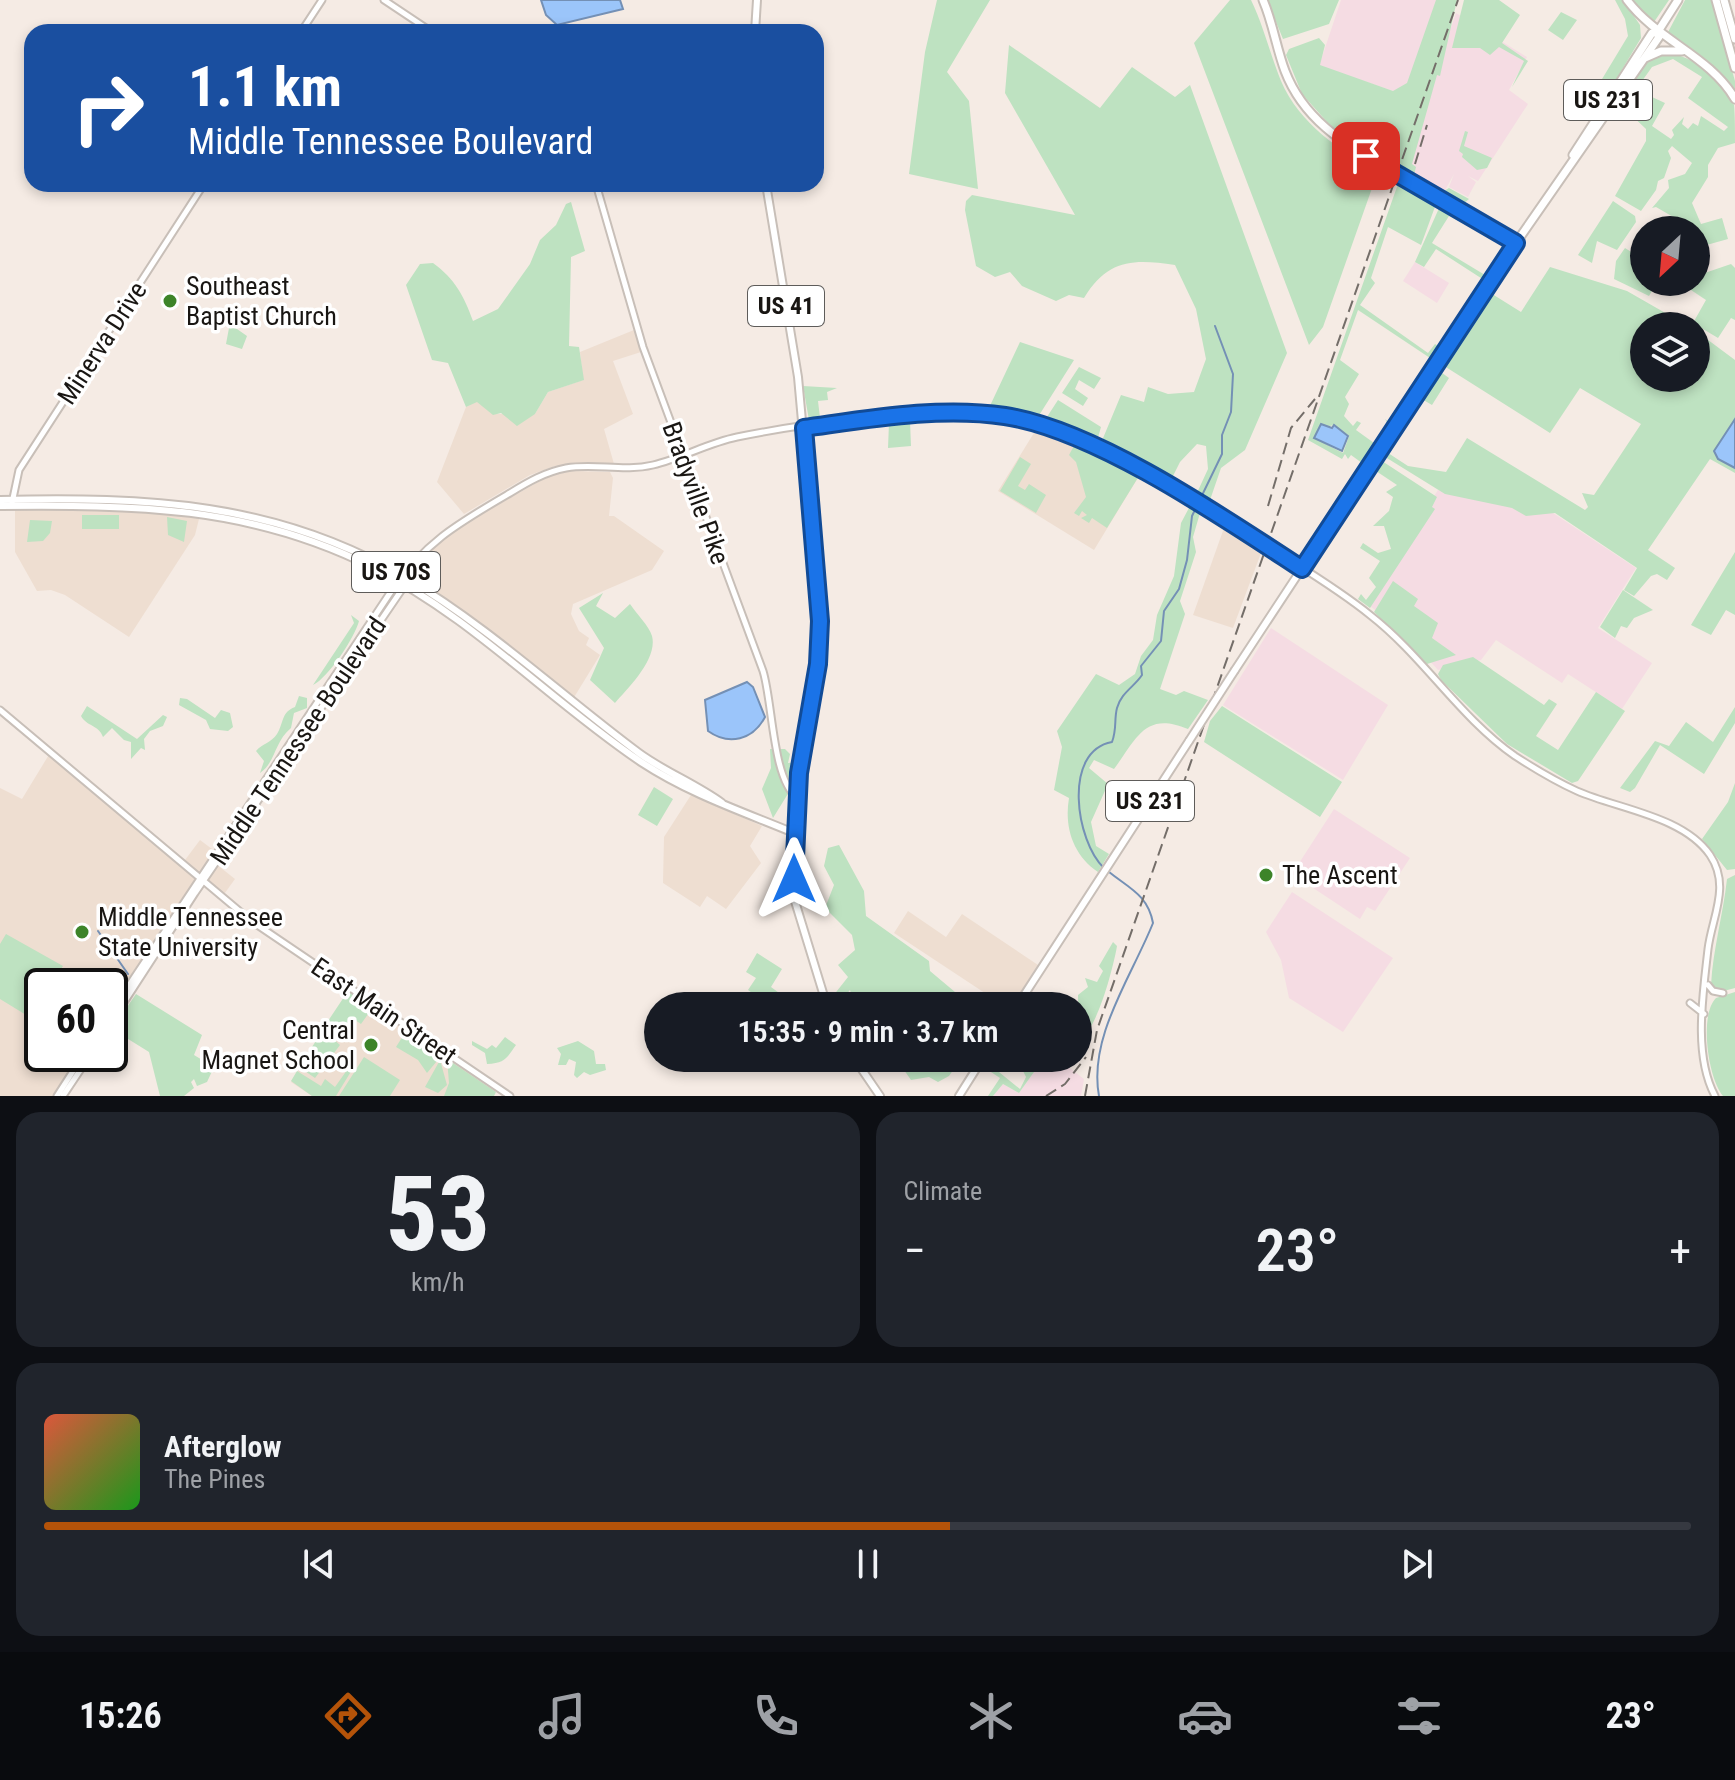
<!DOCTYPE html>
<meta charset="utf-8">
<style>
:root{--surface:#171b24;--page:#20242c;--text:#f1f3f6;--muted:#9ea1a6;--line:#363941;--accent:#b45309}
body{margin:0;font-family:"Roboto Condensed",sans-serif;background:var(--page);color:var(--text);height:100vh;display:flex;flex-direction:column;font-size:30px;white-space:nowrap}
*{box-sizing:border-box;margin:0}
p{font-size:26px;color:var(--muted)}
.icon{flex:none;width:44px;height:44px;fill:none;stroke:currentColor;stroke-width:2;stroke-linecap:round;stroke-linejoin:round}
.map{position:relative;height:1096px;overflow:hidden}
.sheet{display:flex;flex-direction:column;gap:16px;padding:16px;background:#0d0f14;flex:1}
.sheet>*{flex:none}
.top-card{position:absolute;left:24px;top:24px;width:800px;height:168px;border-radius:24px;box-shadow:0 4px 12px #0003;background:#1a4fa0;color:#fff;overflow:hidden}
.needle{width:52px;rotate:206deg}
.buttons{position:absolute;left:1630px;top:216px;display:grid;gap:16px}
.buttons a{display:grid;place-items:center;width:80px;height:80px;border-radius:50%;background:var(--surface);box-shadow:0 4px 12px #0003;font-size:40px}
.speed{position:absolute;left:24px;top:968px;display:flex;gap:16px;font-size:40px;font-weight:700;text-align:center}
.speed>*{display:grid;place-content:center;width:104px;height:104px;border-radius:50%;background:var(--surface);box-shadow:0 4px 12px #0003;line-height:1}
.speed .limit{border:4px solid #111;border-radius:12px;background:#fff;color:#111}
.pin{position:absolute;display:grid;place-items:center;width:68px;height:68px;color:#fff;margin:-34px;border-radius:16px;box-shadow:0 4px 12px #0006}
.me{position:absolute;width:88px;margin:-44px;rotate:0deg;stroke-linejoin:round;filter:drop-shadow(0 0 6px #0008)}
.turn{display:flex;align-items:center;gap:28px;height:168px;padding:0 32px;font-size:36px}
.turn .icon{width:104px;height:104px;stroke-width:2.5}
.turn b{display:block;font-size:56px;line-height:68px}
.big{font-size:60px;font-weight:600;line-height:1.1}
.sheet .widget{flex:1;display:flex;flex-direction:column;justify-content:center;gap:12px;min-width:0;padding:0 28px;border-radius:24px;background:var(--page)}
.sheet .dial{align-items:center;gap:0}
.dial b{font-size:104px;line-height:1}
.song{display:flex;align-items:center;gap:24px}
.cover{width:96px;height:96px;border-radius:12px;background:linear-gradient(135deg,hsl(10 70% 55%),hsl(120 70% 35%))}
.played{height:8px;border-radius:4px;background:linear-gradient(90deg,var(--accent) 55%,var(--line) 55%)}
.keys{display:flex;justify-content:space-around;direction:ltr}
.heat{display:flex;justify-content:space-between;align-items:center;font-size:44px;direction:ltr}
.sheet .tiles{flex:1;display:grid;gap:16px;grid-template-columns:1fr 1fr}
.widget:last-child{grid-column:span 2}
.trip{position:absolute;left:644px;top:992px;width:448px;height:80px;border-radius:40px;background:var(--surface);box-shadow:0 4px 12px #0003;font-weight:600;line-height:80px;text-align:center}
.tabs{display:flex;height:128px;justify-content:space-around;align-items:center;background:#090b0e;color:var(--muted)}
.tabs .icon{width:56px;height:56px}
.tabs .current{color:var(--accent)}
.tabs b{font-size:36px;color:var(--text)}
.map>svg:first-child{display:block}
</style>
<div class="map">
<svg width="1735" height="1096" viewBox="0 0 1735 1096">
<rect width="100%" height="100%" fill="#f5ebe4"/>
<path fill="#eeded1" d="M634,330L641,352L613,361L633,414L604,429L614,464L555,466L530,475L464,514L437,482L466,407L477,401L493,414H535L548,392L583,380L580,352Z
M1037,428L1072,440L1139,476L1094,550L998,491Z
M571,471L610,472L613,478L609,516H614L664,551L652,570L573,604L571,614L579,631L589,638L586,645L600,655L573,699L413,577L430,551L462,525L549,476Z
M115,508L200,515L195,535L129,637L65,595L51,590L37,591L15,552V509Z
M1224,528L1261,553L1233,628L1193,615Z
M50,753L182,864L200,840L216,852L211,860L235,879L222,897L199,879L110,1014V986H42V1054H84L56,1096H0V788L22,799Z
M691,795L762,826L750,846L761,863L726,909L707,896L700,907L663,883L664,837Z
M908,911L946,937L962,914L1038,965L1012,1005L1000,1003L894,933Z
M349,991L495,1090L494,1096H312L291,1082Z"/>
<path fill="#f5dce3" d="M1341,0H1437L1405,95L1319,66Z
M1456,13L1527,57L1509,90L1528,104L1478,181L1468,176L1476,182L1468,197L1449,187L1454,174L1443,194L1402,170Z
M1415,262L1449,283L1437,303L1403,281Z
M1438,490L1521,501L1550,511L1636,568L1598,628L1652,663L1622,709L1568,674L1562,683L1496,640L1481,660L1438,670L1400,629L1366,603Z
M1271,628L1388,705L1343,780L1223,705Z
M1334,809L1410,858L1375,911L1367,907L1360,919L1292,874Z
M1292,892L1393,958L1343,1032L1289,998L1281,960L1266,932Z
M1044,1058L1058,1059L1084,1079L1081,1096H993L1003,1084L1019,1093Z"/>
<path fill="#bee2c1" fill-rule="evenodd" d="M937,0H990L947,72L969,101L978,189L909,174L925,52Z
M1230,0H1251C1264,27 1270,54 1281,81C1299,124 1341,150 1377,174L1323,327L1309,345L1194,43Z
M1267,0H1339L1329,24L1283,39Z
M1436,0H1457L1440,76L1437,75L1412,164L1416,167L1414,175L1444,191L1449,188L1469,199L1463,204L1336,132L1302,94L1286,55L1289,49L1319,38L1325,45L1320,65L1393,91L1407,83Z
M1464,0H1499L1520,15L1502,43L1528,61L1512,87L1524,61L1499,47L1490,55L1480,48H1452Z
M1615,0H1623L1640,25L1641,38L1608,93L1603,96L1596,89L1628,36L1625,19Z
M1632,0H1669L1652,25Z
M1685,0H1712L1735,81V93L1708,63L1667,34Z
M1561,12L1577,20L1563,40L1548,30Z
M1009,45L1100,108L1132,67L1175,97L1190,85L1287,353L1245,450L1221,468L1209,503L1196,495L1208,469L1206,446L1197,444L1180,462L1170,482L1101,443L1121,395L1144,402L1148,387L1168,394L1194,392L1206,359L1196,309L1175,265C1133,259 1108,259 1084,298L1069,295L1056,301L1022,286L1010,272L995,277L976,266L965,210L966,201L972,195L1075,215L1005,93Z
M1665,53C1692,54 1724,79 1734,105C1735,115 1735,131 1735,143L1718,148L1708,165V177L1692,203L1701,224L1722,218L1728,239L1703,246L1709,264L1696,269V230H1668L1675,218L1656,207L1652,208L1669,188L1668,180L1685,174L1692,163L1672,146L1668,151L1671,158L1664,178L1658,181L1656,190L1641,211L1615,196L1646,141V129L1626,110L1639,91L1665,103L1652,126L1671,139L1674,135L1672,130L1684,117L1682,124L1688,129L1693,123L1698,126L1701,116L1724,131L1728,127L1688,98L1702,77L1673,59L1652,67L1625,105L1618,104L1649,60Z
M1465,131L1468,132L1464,146L1492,158L1487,168L1477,170L1462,157L1463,154L1459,151Z
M1399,181L1436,204L1421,245L1388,227L1371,278L1375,283L1360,305L1428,353L1435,344L1441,348L1433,360L1358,310L1340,360L1359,374L1345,397L1349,404L1344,416L1353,426L1357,421L1361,423L1356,430L1374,443L1388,424L1385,419L1391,424L1353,477L1362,463L1351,455L1348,459L1345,454L1342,459L1308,440ZM1321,424L1326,427L1334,425L1349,436L1343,453L1314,438Z
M1613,201L1635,216L1636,222L1617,250L1597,241L1592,263L1578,255Z
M571,202L585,251L571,257L569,346L579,347L584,380L548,392L535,414L517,426L501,413L493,415L477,402L466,407L448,363L432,360L406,285L420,264L433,263C455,279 464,296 473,321L498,309L530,264L540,240L556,225L566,204Z
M1440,206L1504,242V251L1501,243L1449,216L1432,243L1485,275L1490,272L1484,280L1436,249L1424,267L1415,262Z
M1625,248L1644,260V282H1657L1649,296L1614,279L1616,261Z
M1731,264L1735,268V320L1731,318L1718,338L1693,323L1706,300L1685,286L1696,282V276Z
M1550,267L1627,291L1688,326H1644V378H1696V331L1735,360V419L1714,451L1718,459L1735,468V473L1710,459L1648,550L1675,568L1667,580L1657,574L1651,576L1634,596L1624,590L1637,568L1555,513L1526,516L1512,508L1445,494L1382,455L1385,451L1408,466L1446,472L1467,438L1585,510L1588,507L1582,493L1594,495L1641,424L1580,388L1550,433L1441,364L1489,292L1521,312Z
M207,308L247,336L242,349L226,344L229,328L205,311Z
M1020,342L1074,360L1038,417L988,410Z
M1079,367L1101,378L1094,389L1079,380L1075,389L1088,398L1083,406L1062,393Z
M1438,370L1449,378L1432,405L1420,398Z
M803,386L837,388L827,392L828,400L818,401L820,418H842L809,420Z
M1058,400L1101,427L1097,441L1045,420Z
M910,421L911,446L888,448L889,423Z
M1075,444L1139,476L1107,528L1092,518L1089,523L1081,518L1087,515L1082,511L1079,516L1074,513L1086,497L1076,462L1069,455Z
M1020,457L1031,464L1018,486L1025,490L1029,484L1046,495L1036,513L1000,491Z
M1382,461L1437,497L1432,507L1435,509L1370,608L1358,599L1361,594L1366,600L1376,587L1369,578L1380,561L1360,548L1363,543L1378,553L1391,549L1384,526H1373L1389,511L1393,497L1386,492L1397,485L1373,469Z
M1190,506L1200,513L1193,537L1196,552L1180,601L1185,614L1160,689L1176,695L1184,691L1208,700L1188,729C1145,711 1137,738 1114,769L1094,760L1089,768L1108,784L1091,822L1096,846L1109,854L1098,872C1073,855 1064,827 1069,798L1054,790L1062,747L1057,731L1096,674L1119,685L1135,674L1141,656L1153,640L1157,615L1174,576L1181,523Z
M82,515H119V529H82Z
M167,517L187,521L184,542L168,535Z
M30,520L52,521L50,533L43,541L27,542Z
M1735,552V615L1726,610L1711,635L1691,625Z
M1393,581L1418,599L1414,606L1438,623L1432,638L1456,655L1427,664L1374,612Z
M1623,590L1653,610L1634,618L1627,628L1621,626L1615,638L1600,627Z
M603,593L596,606L615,618L630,604C636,613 649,626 652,636C658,659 628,688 615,703L590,680L604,648L579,608Z
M351,615L359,621C355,637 328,678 313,685L354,623Z
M1473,657L1544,705L1549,699L1557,704L1536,736L1558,750L1596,692L1625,711L1578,781L1572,783L1507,744L1441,680L1438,674L1443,665Z
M299,696L307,698V708L294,713L291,728C274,742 276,762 260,773L264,761L256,751C263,743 271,743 277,734C284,723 281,712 295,707Z
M180,698L187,699L215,718L221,710L230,713L233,727L228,731L210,729L206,720L179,705Z
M87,706L137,739L163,715L167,717L163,726L150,731L144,739L145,750L141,748L131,759V742L124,740L112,728L103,737C99,725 86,726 81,716Z
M1222,706L1342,782L1320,817L1204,742L1210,721Z
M1735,707V723L1704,774L1660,745L1635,788L1630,792L1620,788L1655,741L1669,746L1686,722L1713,742Z
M770,749H785L790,754L788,763L797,762L794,784L773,818L762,789L771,768Z
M1735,783V869L1727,870L1702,839L1728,802Z
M654,787L673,799L657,826L638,815Z
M839,845L864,891L866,916L929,961L930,971L955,992L952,1006H855L850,990L837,1006L833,996L848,977L838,965L855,950L852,935L825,908L834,885L824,866L828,848Z
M1735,875V988L1720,992L1711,985C1713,949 1723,915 1727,879Z
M6,934L63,966L50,986H42V1000L31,1018L0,999V944Z
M1113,942L1117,946C1113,969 1097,1030 1079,1041L1078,995L1088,987L1085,978L1097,982L1103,971L1099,966Z
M757,953L782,969L771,987L790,1001L787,1006H759L762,1000L748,990L756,978L746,972Z
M348,991L383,1015L371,1010L361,1024L355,1020L343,1036L326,1024Z
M1735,992V1096H1723C1708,1078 1699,1015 1716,998Z
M136,994L202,1035L194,1055L214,1067L207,1082L197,1086L194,1079L191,1082L194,1088L184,1096H160L149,1052L112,1029Z
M323,1030L340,1045L315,1078L299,1067Z
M406,1031L442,1055L427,1073L418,1060L396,1047Z
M505,1037L516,1045C506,1059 505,1063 487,1064L485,1053L472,1045V1041L487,1049L492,1045L496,1048Z
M578,1041L594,1051L596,1064H605L606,1070L590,1075L584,1072L577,1078L574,1075L576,1062L569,1059L566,1065H558L561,1054L557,1048Z
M364,1057L400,1080L390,1096H339Z
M895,1058H959L960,1060L949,1076L938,1082L929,1077L911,1080L904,1070L906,1067Z
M1044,1058L1019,1093L1003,1084L993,1096H988L1000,1078L985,1068H994L1020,1089L1026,1077L1022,1069L1029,1059Z
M447,1059L496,1092L494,1096H444L449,1083Z
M440,1060L447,1085L438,1093L425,1087Z
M352,1063L355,1065L336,1096H312L291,1081L297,1071L321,1086L325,1079L335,1087Z"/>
<path fill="#9bc5fa" stroke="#7490b5" stroke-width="2" d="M541,0H620L623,9L557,25L546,15Z
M1735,419V468L1718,459L1714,451Z
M1321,424L1332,428L1334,425L1348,436L1342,451L1314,438Z
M747,682L753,687L765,717C753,740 729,746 708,731L705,700Z"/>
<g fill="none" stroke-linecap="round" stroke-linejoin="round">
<path stroke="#7490b5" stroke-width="2" d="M1104,868C1076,842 1062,751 1112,742C1117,729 1114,719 1117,708C1121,693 1134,687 1142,675L1141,666L1161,641L1164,611L1179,589L1187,560L1192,516L1222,454V435L1231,412L1233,374L1215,326
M98,931L128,974
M1099,1096C1088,1037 1132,976 1153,923C1148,895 1129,888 1109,872"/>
<g stroke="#c8bfb8" stroke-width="9">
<path id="secondary" d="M384,0L432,32
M301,32L322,0
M596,184L643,347L763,671C773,703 772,778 797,798
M12,503L19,470L204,184
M0,710L250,920L510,1096
M1708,985L1713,991L1723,993
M1690,1003L1704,1014
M110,1014L390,593C425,542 457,524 510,493C528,482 545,472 566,468C595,463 624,472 653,465C682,458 708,443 737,437C806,423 913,409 983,413C1077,420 1189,496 1268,546C1302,568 1338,589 1370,615C1424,657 1459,717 1515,756C1535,769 1555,781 1577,791C1618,809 1683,816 1710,855C1731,886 1712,917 1708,949C1703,994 1693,1055 1715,1096
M110,1024L195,893L405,585L404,577
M57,1096L84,1054
M63,1096L91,1054"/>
</g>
<g stroke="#c8bfb8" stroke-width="10">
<path id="primary" d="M755,32L757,0
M766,184L798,377L820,620L818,664L799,773L794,898L827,1006
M0,500C146,497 276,501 406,578C489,627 561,695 639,753C665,772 696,784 722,803
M0,506C133,505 249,505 372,567C472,617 549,700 641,762C690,794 741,811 794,833
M1235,670L1516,243
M1017,1006L1189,741
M854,1058L880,1096
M959,1096L983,1058"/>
</g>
<g stroke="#c8bfb8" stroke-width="11">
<path id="highway" d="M1263,0C1273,23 1276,47 1285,71C1303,118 1342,143 1385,167
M1627,0C1657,40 1710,56 1735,99
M1716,0L1735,68
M1724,0L1735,39
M1657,33L1678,0
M1645,58L1661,51H1682
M1573,155L1652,33H1657
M1407,180L1516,243L1659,37L1657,33"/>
</g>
<use href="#secondary" stroke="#fff" stroke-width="5"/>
<use href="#primary" stroke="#fff" stroke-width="6"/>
<use href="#highway" stroke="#fff" stroke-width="7"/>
<path stroke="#746e69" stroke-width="2" stroke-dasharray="12 6" stroke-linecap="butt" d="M1415,164L1427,125
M1268,506L1291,428L1315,399
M1046,1096L1065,1084L1086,1057
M1085,1096L1097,1030L1458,0"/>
<g stroke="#c8bfb8" stroke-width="10" stroke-linecap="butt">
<path id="primary-bridge" d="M1189,741L1235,670"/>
</g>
<g stroke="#c8bfb8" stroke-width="11" stroke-linecap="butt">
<path id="highway-bridge" d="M1385,167L1407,180"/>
</g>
<use href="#primary-bridge" stroke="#fff" stroke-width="6"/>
<use href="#highway-bridge" stroke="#fff" stroke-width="7"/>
</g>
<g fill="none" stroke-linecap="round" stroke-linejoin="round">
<g stroke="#114b97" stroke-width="20">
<path id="route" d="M794,879L799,773L818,664L820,621L804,428C869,419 939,406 1005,416C1096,430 1224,518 1302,569L1516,243L1366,156"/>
</g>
<use href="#route" stroke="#1a73e8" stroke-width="14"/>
</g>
<g fill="#3d8429" stroke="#fff" stroke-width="3">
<circle cx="170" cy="301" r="8"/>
<circle cx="1266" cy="875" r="8"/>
<circle cx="82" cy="932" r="8"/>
<circle cx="371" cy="1045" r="8"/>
</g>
<g text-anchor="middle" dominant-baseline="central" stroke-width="7" stroke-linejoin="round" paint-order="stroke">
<g fill="#fff" stroke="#5e5c5a" stroke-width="2">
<rect x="1564" y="80" width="88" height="40" rx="6"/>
<rect x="748" y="286" width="76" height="40" rx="6"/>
<rect x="352" y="552" width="88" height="40" rx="6"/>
<rect x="1106" y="781" width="88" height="40" rx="6"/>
</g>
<g font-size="24" font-weight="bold" fill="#191613">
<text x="1608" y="100">US 231</text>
<text x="786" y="306">US 41</text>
<text x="396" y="572">US 70S</text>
<text x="1150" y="801">US 231</text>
</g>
<g font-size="26" fill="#191613" stroke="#fff" text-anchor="start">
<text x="186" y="286">Southeast<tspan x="186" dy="30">Baptist Church</tspan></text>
<text x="1282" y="875">The Ascent</text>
<text x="98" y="917">Middle Tennessee<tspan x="98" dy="30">State University</tspan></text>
<text x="355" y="1030" text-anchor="end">Central<tspan x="355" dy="30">Magnet School</tspan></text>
</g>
<g font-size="26" fill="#191613" stroke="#fff">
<text transform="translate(102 343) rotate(-57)">Minerva Drive</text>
<text transform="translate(696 493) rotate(70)">Bradyville Pike</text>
<text transform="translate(298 741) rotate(-56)">Middle Tennessee Boulevard</text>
<text transform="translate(384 1011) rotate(34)">East Main Street</text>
</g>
</g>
</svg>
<div class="buttons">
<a><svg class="needle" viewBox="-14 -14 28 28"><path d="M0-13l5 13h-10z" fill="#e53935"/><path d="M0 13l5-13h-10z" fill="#9ea1a6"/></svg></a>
<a><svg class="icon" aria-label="layers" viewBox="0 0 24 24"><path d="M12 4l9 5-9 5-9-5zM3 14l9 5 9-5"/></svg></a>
</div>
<div class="speed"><div class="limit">60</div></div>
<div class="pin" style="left:1366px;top:156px;background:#d93025"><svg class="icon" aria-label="arrive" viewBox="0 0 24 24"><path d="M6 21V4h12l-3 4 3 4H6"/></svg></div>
<svg class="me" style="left:794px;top:879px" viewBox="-20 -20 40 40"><path d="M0-17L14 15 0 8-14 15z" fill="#1a73e8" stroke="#fff" stroke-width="4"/></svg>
<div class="trip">15:35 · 9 min · 3.7 km</div>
<div class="top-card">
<div class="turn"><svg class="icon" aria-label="right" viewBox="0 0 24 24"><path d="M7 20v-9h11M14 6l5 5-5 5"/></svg><div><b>1.1 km</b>Middle Tennessee Boulevard</div></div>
</div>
</div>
<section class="sheet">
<div class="tiles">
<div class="widget dial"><b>53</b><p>km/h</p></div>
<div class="widget"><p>Climate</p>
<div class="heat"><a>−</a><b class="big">23°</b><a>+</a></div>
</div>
<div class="widget">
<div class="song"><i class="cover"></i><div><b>Afterglow</b><p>The Pines</p></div></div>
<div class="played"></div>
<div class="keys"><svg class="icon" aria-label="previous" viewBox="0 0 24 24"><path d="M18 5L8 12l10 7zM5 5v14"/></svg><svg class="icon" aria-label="pause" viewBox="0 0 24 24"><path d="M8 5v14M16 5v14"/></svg><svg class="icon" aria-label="next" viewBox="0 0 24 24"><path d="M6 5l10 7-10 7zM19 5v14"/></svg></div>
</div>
</div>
</section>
<nav class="tabs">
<b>15:26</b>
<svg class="icon current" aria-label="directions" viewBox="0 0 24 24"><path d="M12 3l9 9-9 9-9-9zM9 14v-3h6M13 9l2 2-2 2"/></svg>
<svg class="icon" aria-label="music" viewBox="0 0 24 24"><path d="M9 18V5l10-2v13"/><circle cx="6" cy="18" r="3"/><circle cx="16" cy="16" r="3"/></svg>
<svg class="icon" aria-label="phone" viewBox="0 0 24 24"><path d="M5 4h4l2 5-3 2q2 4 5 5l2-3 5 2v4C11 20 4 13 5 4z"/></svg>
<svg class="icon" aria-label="climate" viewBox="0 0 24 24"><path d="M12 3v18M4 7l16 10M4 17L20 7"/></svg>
<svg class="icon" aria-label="car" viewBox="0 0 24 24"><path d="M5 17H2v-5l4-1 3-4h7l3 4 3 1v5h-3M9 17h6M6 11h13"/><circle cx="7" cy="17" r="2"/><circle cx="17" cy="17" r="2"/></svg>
<svg class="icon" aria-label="filters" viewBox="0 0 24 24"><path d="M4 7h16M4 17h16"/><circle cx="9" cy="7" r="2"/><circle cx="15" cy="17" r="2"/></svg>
<b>23°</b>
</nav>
